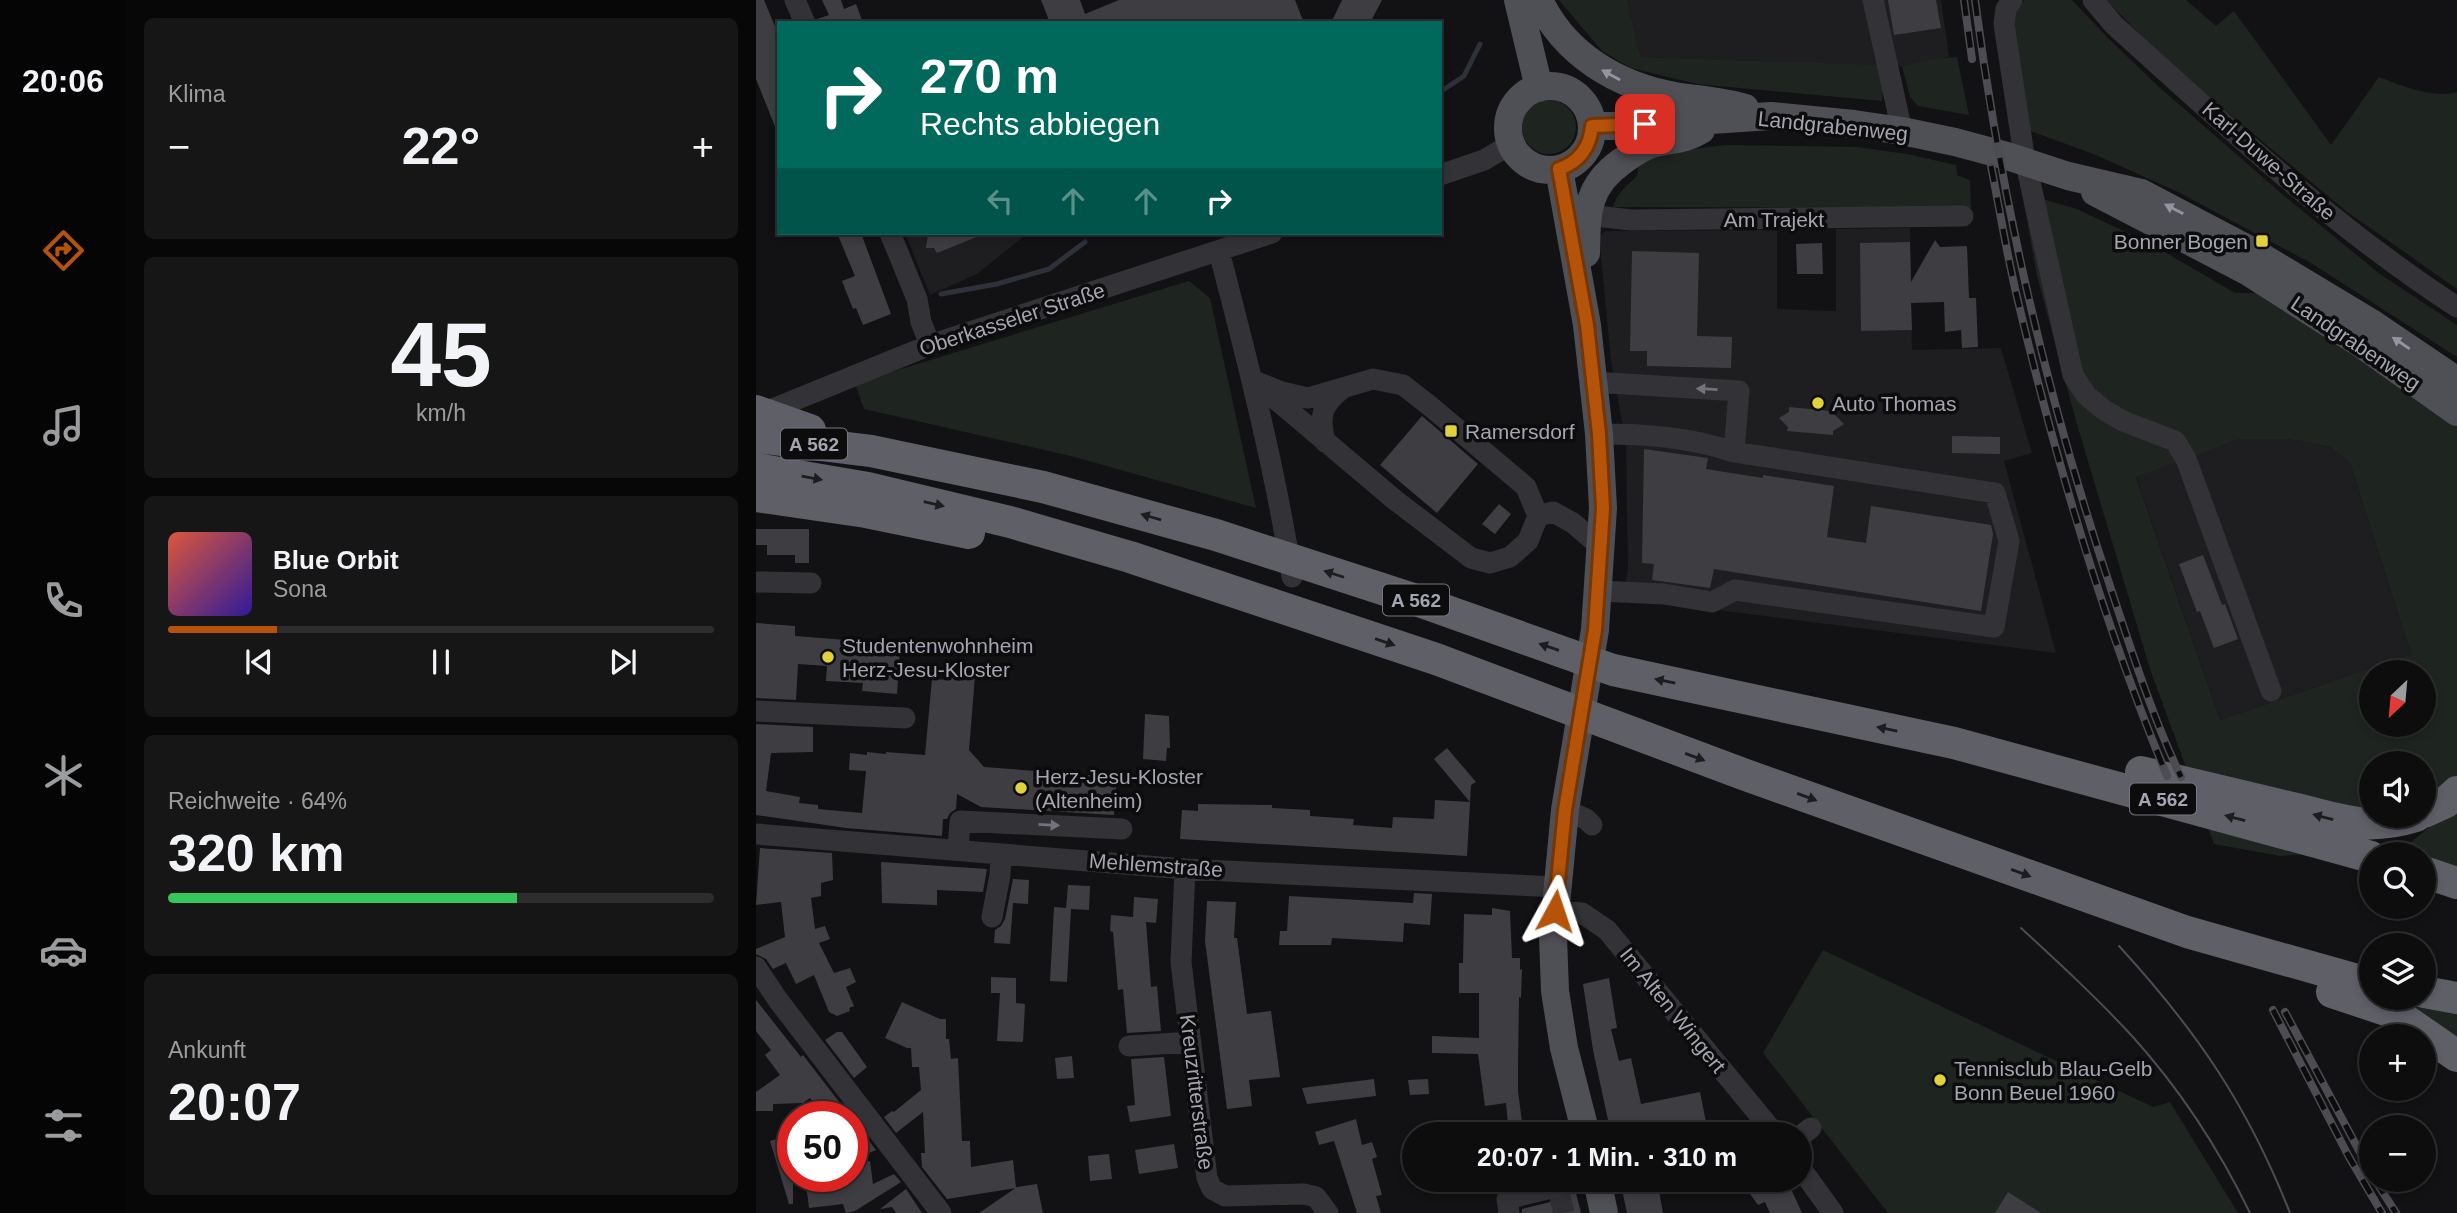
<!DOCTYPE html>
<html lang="de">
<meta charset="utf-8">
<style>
:root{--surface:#0e0d0e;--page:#171617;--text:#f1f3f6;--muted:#9b9c9e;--line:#2e2d2e;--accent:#b45309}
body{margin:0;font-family:Helvetica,sans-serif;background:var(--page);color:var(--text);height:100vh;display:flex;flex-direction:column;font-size:26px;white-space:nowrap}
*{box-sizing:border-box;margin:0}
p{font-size:23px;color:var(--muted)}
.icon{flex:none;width:38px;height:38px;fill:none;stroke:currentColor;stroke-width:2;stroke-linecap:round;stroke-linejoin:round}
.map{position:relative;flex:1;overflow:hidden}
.drawer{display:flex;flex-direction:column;gap:18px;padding:18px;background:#080708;width:630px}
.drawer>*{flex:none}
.guide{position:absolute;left:21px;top:21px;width:665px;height:214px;border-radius:0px;box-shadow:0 4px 10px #0003,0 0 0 2px var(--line);background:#00695c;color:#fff;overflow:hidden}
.needle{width:46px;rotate:206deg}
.buttons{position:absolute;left:1603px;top:660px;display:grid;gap:14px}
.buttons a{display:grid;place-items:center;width:77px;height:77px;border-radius:50%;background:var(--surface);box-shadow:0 4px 10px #0003,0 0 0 2px var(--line);font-size:35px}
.speed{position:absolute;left:21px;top:1101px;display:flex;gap:14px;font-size:35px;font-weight:700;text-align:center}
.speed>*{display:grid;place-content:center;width:91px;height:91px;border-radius:50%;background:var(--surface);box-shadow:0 4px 10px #0003,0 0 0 2px var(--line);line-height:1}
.speed .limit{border:10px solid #d22;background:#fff;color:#111}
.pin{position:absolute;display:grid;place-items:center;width:60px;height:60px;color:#fff;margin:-30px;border-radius:14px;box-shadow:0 4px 10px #0006}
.me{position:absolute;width:77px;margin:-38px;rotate:5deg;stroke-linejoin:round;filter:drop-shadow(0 0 5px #0008)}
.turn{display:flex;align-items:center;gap:24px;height:147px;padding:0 28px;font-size:32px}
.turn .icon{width:91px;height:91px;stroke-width:2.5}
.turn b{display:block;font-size:49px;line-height:60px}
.lanes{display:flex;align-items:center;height:66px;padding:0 28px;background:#0003;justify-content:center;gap:35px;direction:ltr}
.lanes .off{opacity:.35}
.big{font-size:52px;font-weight:700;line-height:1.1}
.drawer .tile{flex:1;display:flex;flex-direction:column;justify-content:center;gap:10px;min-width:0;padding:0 24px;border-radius:10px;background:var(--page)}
.drawer .dial{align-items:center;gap:0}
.dial b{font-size:91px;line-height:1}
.song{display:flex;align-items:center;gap:21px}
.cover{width:84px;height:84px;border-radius:10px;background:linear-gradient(135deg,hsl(10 70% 55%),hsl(250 70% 35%))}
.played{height:7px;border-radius:4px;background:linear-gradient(90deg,var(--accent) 20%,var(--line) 20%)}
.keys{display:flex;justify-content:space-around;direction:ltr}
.heat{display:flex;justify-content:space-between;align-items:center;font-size:38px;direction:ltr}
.charge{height:10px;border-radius:5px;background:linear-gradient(90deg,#34c759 64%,var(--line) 0)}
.trip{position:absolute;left:646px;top:1122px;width:410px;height:70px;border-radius:35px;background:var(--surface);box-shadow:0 4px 10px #0003,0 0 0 2px var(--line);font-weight:700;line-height:70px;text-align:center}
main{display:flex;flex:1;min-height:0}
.tabs{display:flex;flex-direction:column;width:126px;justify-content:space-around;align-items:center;background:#060506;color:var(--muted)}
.tabs .icon{width:49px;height:49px}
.tabs .active{color:var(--accent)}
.tabs b{font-size:32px;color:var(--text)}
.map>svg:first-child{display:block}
</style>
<main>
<nav class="tabs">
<b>20:06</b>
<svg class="icon active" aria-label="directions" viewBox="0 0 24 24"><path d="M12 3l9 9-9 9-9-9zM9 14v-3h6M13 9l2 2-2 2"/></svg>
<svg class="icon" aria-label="music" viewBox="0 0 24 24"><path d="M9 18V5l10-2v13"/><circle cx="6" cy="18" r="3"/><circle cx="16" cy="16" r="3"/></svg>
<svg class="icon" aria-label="phone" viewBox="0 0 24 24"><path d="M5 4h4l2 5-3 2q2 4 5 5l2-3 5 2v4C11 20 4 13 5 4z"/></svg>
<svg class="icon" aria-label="climate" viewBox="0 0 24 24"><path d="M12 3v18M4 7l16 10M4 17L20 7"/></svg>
<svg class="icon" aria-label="car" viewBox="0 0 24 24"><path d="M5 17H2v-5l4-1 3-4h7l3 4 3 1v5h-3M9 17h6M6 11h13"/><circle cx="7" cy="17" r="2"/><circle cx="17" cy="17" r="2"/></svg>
<svg class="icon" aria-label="filters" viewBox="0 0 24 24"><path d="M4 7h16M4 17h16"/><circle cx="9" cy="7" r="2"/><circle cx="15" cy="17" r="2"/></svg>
</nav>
<section class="drawer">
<div class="tile"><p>Klima</p>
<div class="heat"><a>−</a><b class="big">22°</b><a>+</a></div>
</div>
<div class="tile dial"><b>45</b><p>km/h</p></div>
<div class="tile">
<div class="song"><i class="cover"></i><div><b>Blue Orbit</b><p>Sona</p></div></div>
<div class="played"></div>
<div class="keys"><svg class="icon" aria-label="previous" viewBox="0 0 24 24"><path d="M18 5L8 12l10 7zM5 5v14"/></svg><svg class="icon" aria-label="pause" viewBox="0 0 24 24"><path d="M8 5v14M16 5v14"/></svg><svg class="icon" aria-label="next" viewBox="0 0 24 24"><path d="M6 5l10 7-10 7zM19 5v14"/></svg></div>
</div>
<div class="tile"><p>Reichweite · 64%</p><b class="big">320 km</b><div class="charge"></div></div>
<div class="tile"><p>Ankunft</p><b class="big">20:07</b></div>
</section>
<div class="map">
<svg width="1701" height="1213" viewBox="0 0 1701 1213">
<rect width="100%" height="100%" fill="#121113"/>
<path fill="#1e1d1f" d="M871,0H1185L1193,57L1146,66H1133L885,57Z
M1154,228L1156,350L1245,348L1276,453L1248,461L1300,653L867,598L872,569L870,445L855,361L843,236L850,231L1021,230V309L1080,311V229Z
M149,233H272L221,274L174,295Z
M1484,439H1533L1574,447L1594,463L1655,654L1464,720L1380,476Z"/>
<path fill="#1e2520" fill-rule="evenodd" d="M803,0H871L885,57L1125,65L1128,83L1126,101L941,84L875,68L846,51Z
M1268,0H1316L1353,39L1402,86L1526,194L1624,274L1701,325V357L1555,263L1422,192L1340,155L1272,130L1255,20Z
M1350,0H1430L1460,26L1478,11L1575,145L1623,77C1647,86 1676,99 1701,92V289L1590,211L1412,63Z
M1201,57L1213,115L1162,106L1154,97L1146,66L1177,59Z
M766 127a27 27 0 1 1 54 0a27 27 0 1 1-54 0Z
M970,145L1101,147L1151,154L1200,165L1201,175L1214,180L1215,208L857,207C861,192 871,186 881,176L883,161L911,152Z
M1266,193L1321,209L1395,244L1479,293H1510L1701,427V776L1668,802V763H1615V816L1612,838L1554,854L1524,856L1458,844L1394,669L1320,421L1281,276ZM1484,439H1533L1574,447L1594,463L1655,654L1464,720L1380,477ZM1615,672H1668V724H1615Z
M433,281L454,298L500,508L315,456L108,409L99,383Z
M1701,802V896L1668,892V854H1642Z
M1067,950L1397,1107L1414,1102L1482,1213H1132L1007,1053Z
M1620,998L1701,1013V1070Z"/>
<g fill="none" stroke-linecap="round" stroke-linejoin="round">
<path stroke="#2c313a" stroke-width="5" d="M684,92L708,76L724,44
M185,294L241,284L293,269L329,242"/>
</g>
<path fill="#3e3e42" d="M0,0H8L23,36L22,134L0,79Z
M66,0H85L88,9L100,4L107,23H62L61,19L73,15Z
M285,0H324L329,14L363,0H539L548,23H294Z
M586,0H626L614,23H575Z
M1132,0H1180L1185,28L1138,35Z
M81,233H105L135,314L107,325L100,308L97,309L86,281L99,276Z
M172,233H228V234L181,253L178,248H170Z
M1179,240L1184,247L1211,246L1213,298H1220L1222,347L1206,348L1205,330L1189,332L1188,302L1155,303L1156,330L1105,331L1104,243L1154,242L1155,282Z
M1066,243L1067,274H1041L1040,244Z
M876,251L943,253L941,336L976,337L975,368L891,366V351H874Z
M1033,407L1075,411L1088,424L1077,431V435L1031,431L1032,427L1023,418L1033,412Z
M666,416L722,464L681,513L624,465Z
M1196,436L1244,437V454L1196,453Z
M888,449L952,458L950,469L1007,478V475L1078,486L1071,537L1110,543L1115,506L1235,525L1237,534L1225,611L958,569L954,588L896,580L898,564L886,563Z
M743,504L755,514L739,534L726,524Z
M0,529H53V563H39V555H11V545H0Z
M1447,555L1466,605L1469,604L1482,639L1458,648L1444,611L1441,612L1423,564Z
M0,623L39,626V636L104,641V646L144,649L141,694L106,691L107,683L70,681L71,666L42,664L40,700L0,698Z
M195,674L219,676L213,750L228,767L361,777L358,815L225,807L201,794L200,809L194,813L191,819H187L186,836L90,828L0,815V724L57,727V752L15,753L10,791L44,797L43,803L62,805V809L106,813L110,771L93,770L94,753L111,755V752L130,754V752L169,755L176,679L194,680Z
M389,714L413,716L414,748H411L410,761L387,759Z
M691,748L720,782L715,785L711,856L424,839L426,810L442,811V804L516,805V808L554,810V816L598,819L597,825L636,828L637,817L678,819L679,800L714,802L678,759Z
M4,848L76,853L77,880L65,883V896L55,898L59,929L69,926L74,939L63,943L78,973L94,968L100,982L90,987L98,1006L93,1008L94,1011L81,1016L73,1012L58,975L40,984L30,963L17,969L10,959L0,954V949L29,937L25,902L0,905Z
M125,862L231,869L227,892L181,890V905L126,903Z
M257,879L273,880L272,904L257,903L254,944L238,943L239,930L245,926L249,919Z
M312,885L334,886L333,910L315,909L311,982L294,981L298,907L310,908Z
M658,893L676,894L674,925L648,923L647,942L576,938L575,945H523L524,931H531L533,896L657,903Z
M378,897L402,899L400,923L390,922L395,987L401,986L405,1031L371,1033L367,989L362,990L357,932L354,931L355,915L377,917Z
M451,901L480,902L478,938H481L491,1014L515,1011L524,1077L493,1080L496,1106L471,1109L449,941Z
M736,908L754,911L756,958H764V970L766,969L765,998L763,997L762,1068V1091L766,1122L752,1124L750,1103L729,1106L722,1054L676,1053V1036L723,1038V993H703V963H707L708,914L736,915Z
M235,977L260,978V1003L269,1004L267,1042L241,1041L244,993H235Z
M853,978L861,1028L855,1029L863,1061L875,1058L885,1104L944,1092L951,1127L916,1134H855L837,1050L827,984Z
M0,1000L45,1057L47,1055L84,1103H58L54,1098L47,1103L17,1104V1111H0V1092L24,1075L9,1055L15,1050L0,1031Z
M146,1002L184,1019H190V1039H193L195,1059L202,1058L206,1141H214L215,1167L257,1160L260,1188L191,1199L166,1167L165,1153H169L167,1112L140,1133L128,1117L136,1111L138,1112L165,1090L163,1067H156L155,1048H151L129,1038Z
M81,1032H86L111,1067L98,1078L69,1040Z
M316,1056L318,1078L301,1079L299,1058Z
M408,1057L415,1116L374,1122L371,1106L379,1105L375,1059Z
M618,1079L620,1096L551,1104L546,1088Z
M672,1079L673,1094L654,1095L652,1080Z
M96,1119L120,1150L113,1153L105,1162L114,1161L117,1184L138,1174L145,1182L99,1211L90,1213L87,1204L53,1208L49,1176H96Z
M600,1119L606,1145L616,1142L621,1157L616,1159L626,1195L620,1196L625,1213H601L578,1141L563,1145L559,1132Z
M37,1134V1204H33L14,1141Z
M418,1144L422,1168L383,1174L379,1150Z
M353,1154L356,1179L334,1181L332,1156Z
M864,1180H901L907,1213H871Z
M984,1180H1031L1046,1213H1014L1009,1202L1002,1205Z
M281,1184L287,1213H223L261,1187Z
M150,1189L166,1213H140L136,1207L124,1209Z
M819,1189L825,1213H766V1209L806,1199Z
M1252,1192L1285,1213H1239Z"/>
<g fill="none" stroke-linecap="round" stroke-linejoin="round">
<path stroke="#2f2f33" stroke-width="21" stroke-dasharray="21 10" stroke-linecap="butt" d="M803,1193L808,1213"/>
<path stroke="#333337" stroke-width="21" d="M39,0L49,23
M1117,0L1146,131
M1256,0L1250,9L1248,24L1268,155L1317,375L1330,395L1348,410L1367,421L1419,441L1430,459L1515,691
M1337,0L1358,25C1468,124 1576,226 1701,307
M684,175L728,160L755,144
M831,215L875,220L1207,216
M134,233L161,299L165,322L174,345
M463,251C491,359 519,467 536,577
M617,379L647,385L674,406L770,487L782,516L772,541L754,557L734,563L715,558L639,500L498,381L526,392L552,398Z
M837,382L983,391L978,452
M2,415L174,345L516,233
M843,434C889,434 933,437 978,452L1239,493L1253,541L1238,627L979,590L956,602L908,594L843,591
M569,442C563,417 565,405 586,389
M782,516L797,512L817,523L845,547
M0,582L55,583
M0,711L149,718
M809,810L830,819L836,825
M0,834L429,869L801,887
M202,850L204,821L366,829
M429,869L425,962L451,1178L456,1189L469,1196L548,1194L560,1197L572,1213
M799,911L826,913L851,930L1019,1134
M236,917L244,875L245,854
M0,967L22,1000L185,1213
M373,1046L435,1042
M1043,1137L1055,1128
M1043,1166L1077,1213
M753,1213L751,1199L803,1186"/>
<path stroke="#4f4f56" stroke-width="28" d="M762,0L783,88
M783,0C809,55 862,86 919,96C943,100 966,101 989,108
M752 128a42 42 0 1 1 84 0a42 42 0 1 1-84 0Z
M836,126H865L1015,116L1098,124L1146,131L1199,142L1251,156L1312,176L1385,193L1499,253L1617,324L1701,381
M803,169L831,325L843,434L847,508L839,630L809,810L797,937L799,991L808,1048L830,1134
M1339,192L1491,271L1607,345L1701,412
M830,253C831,213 830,187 865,162C873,156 884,149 893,145C913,138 925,142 945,130
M841,1180L848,1213"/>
<path stroke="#5f5f68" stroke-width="32" d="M0,411L54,430
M0,437L115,451L287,487L460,535L660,600L857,670L1198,743L1615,857
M0,469L112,488L254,522L374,557L680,659L987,774L1431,932L1615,984
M0,496L110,512L213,533
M1385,772C1432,783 1480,795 1528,806C1580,817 1605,833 1660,816
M1668,812L1690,802L1701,792
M1668,872L1701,883
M1576,992L1639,1013L1701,1056
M1668,992L1701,998"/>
<path stroke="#4c4c52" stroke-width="2" d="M1265,928C1303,963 1341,998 1376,1036C1424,1089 1463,1149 1494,1213
M1363,946C1441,1031 1492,1106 1534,1213"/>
<g stroke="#4c4c52" stroke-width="8">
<path id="rail" d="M1208,0L1216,59
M1219,0C1245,200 1291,398 1355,589C1376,652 1396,716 1425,777
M1235,166C1244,211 1251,256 1262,301C1300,462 1347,622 1411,776
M1517,1010L1593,1157L1626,1213
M1529,1012L1615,1173
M1619,1180L1640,1213"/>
</g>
<use href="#rail" stroke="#0d0c0d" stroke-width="5" stroke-dasharray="16" stroke-linecap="butt"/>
</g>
<defs><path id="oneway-solid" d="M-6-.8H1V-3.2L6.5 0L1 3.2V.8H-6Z" transform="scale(1.75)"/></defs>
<g fill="#9394a0">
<use href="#oneway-solid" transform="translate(855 75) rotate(-151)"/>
<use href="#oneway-solid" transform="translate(1418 209) rotate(-153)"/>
<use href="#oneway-solid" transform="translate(1645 343) rotate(-146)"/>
</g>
<g fill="#71727b">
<use href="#oneway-solid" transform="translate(951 389) rotate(-177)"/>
<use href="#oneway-solid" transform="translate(293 825) rotate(3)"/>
</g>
<g fill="#1d1d1f">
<use href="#oneway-solid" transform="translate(56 478) rotate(10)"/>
<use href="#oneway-solid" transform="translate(178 504) rotate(13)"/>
<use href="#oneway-solid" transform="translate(395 517) rotate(-164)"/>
<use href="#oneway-solid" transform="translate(578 574) rotate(-162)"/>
<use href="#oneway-solid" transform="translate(629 642) rotate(19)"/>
<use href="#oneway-solid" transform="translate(793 647) rotate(-161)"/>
<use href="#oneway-solid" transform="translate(909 681) rotate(-168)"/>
<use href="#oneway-solid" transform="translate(1131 729) rotate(-168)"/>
<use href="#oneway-solid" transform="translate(939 757) rotate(20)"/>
<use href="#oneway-solid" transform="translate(1051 797) rotate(20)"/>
<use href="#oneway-solid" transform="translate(1567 817) rotate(-165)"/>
<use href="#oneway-solid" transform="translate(1479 818) rotate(-165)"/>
<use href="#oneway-solid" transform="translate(1265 873) rotate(20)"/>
</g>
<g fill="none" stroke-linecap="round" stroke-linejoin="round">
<g stroke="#753606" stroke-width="18">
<path id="route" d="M799,911L809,810L839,630L847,508L843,434L831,325L803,169C823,162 834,148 836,126L889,124"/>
</g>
<use href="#route" stroke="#b45309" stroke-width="12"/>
</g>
<g fill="#e1d13b" stroke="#0d0c0d" stroke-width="2.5">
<rect x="1499" y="234" width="14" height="14" rx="3.5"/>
<circle cx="1062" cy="403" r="7"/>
<rect x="688" y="424" width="14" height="14" rx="3.5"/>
<circle cx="72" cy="657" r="7"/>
<circle cx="265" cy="788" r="7"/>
<circle cx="1184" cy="1080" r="7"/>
</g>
<g text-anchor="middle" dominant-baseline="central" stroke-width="7" stroke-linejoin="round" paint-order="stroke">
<g fill="#0d0c0d" stroke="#777780" stroke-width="2">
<rect x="25" y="428.5" width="66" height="31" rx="5"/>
<rect x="627" y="584.5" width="66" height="31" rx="5"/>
<rect x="1374" y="783.5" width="66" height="31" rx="5"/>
</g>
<g font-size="19" font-weight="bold" fill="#a4a5b2">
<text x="58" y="444">A 562</text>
<text x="660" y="600">A 562</text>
<text x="1407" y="799">A 562</text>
</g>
<g font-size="21" fill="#a4a5b2" stroke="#0d0c0d">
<text transform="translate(1077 126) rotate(6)">Landgrabenweg</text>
<text transform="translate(1513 161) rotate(41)">Karl-Duwe-Straße</text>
<text x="1018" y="219">Am Trajekt</text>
<text transform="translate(256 319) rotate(-18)">Oberkasseler Straße</text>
<text transform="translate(1600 343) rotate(34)">Landgrabenweg</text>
<text transform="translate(400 865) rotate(4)">Mehlemstraße</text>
<text transform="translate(917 1010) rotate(51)">Im Alten Wingert</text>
<text transform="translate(441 1092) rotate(83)">Kreuzritterstraße</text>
</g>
<g font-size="21" fill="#a4a5b2" stroke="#0d0c0d" text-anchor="start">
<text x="1492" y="241" text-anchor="end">Bonner Bogen</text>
<text x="1076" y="403">Auto Thomas</text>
<text x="709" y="431">Ramersdorf</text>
<text x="86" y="645">Studentenwohnheim<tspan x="86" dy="24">Herz-Jesu-Kloster</tspan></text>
<text x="279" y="776">Herz-Jesu-Kloster<tspan x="279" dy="24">(Altenheim)</tspan></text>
<text x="1198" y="1068">Tennisclub Blau-Gelb<tspan x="1198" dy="24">Bonn Beuel 1960</tspan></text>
</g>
</g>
</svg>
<div class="buttons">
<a><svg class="needle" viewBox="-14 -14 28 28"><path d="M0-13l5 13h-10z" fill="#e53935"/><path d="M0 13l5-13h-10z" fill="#9b9c9e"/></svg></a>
<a><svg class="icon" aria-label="sound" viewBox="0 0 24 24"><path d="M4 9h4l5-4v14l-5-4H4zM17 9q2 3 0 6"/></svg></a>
<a><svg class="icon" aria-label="search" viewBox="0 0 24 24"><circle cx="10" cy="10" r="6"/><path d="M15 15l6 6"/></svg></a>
<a><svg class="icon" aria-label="layers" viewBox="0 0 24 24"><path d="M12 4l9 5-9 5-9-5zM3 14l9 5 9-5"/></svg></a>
<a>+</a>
<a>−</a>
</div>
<div class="speed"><div class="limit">50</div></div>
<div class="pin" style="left:889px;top:124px;background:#d93025"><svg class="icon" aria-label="arrive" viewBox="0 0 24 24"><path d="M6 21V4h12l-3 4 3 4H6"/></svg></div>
<svg class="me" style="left:799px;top:911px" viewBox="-20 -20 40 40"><path d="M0-17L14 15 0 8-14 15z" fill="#b45309" stroke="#fff" stroke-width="4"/></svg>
<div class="trip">20:07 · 1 Min. · 310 m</div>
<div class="guide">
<div class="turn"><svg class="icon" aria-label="right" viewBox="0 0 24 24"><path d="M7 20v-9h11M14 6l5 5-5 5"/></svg><div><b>270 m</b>Rechts abbiegen</div></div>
<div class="lanes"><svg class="icon off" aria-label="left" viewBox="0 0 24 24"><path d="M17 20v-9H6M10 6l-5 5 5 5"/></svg><svg class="icon off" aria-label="ahead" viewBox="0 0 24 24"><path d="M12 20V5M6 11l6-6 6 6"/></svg><svg class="icon off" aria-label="ahead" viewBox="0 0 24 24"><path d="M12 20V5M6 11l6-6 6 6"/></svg><svg class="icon" aria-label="right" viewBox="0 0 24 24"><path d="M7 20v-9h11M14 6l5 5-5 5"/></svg></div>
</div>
</div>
</main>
